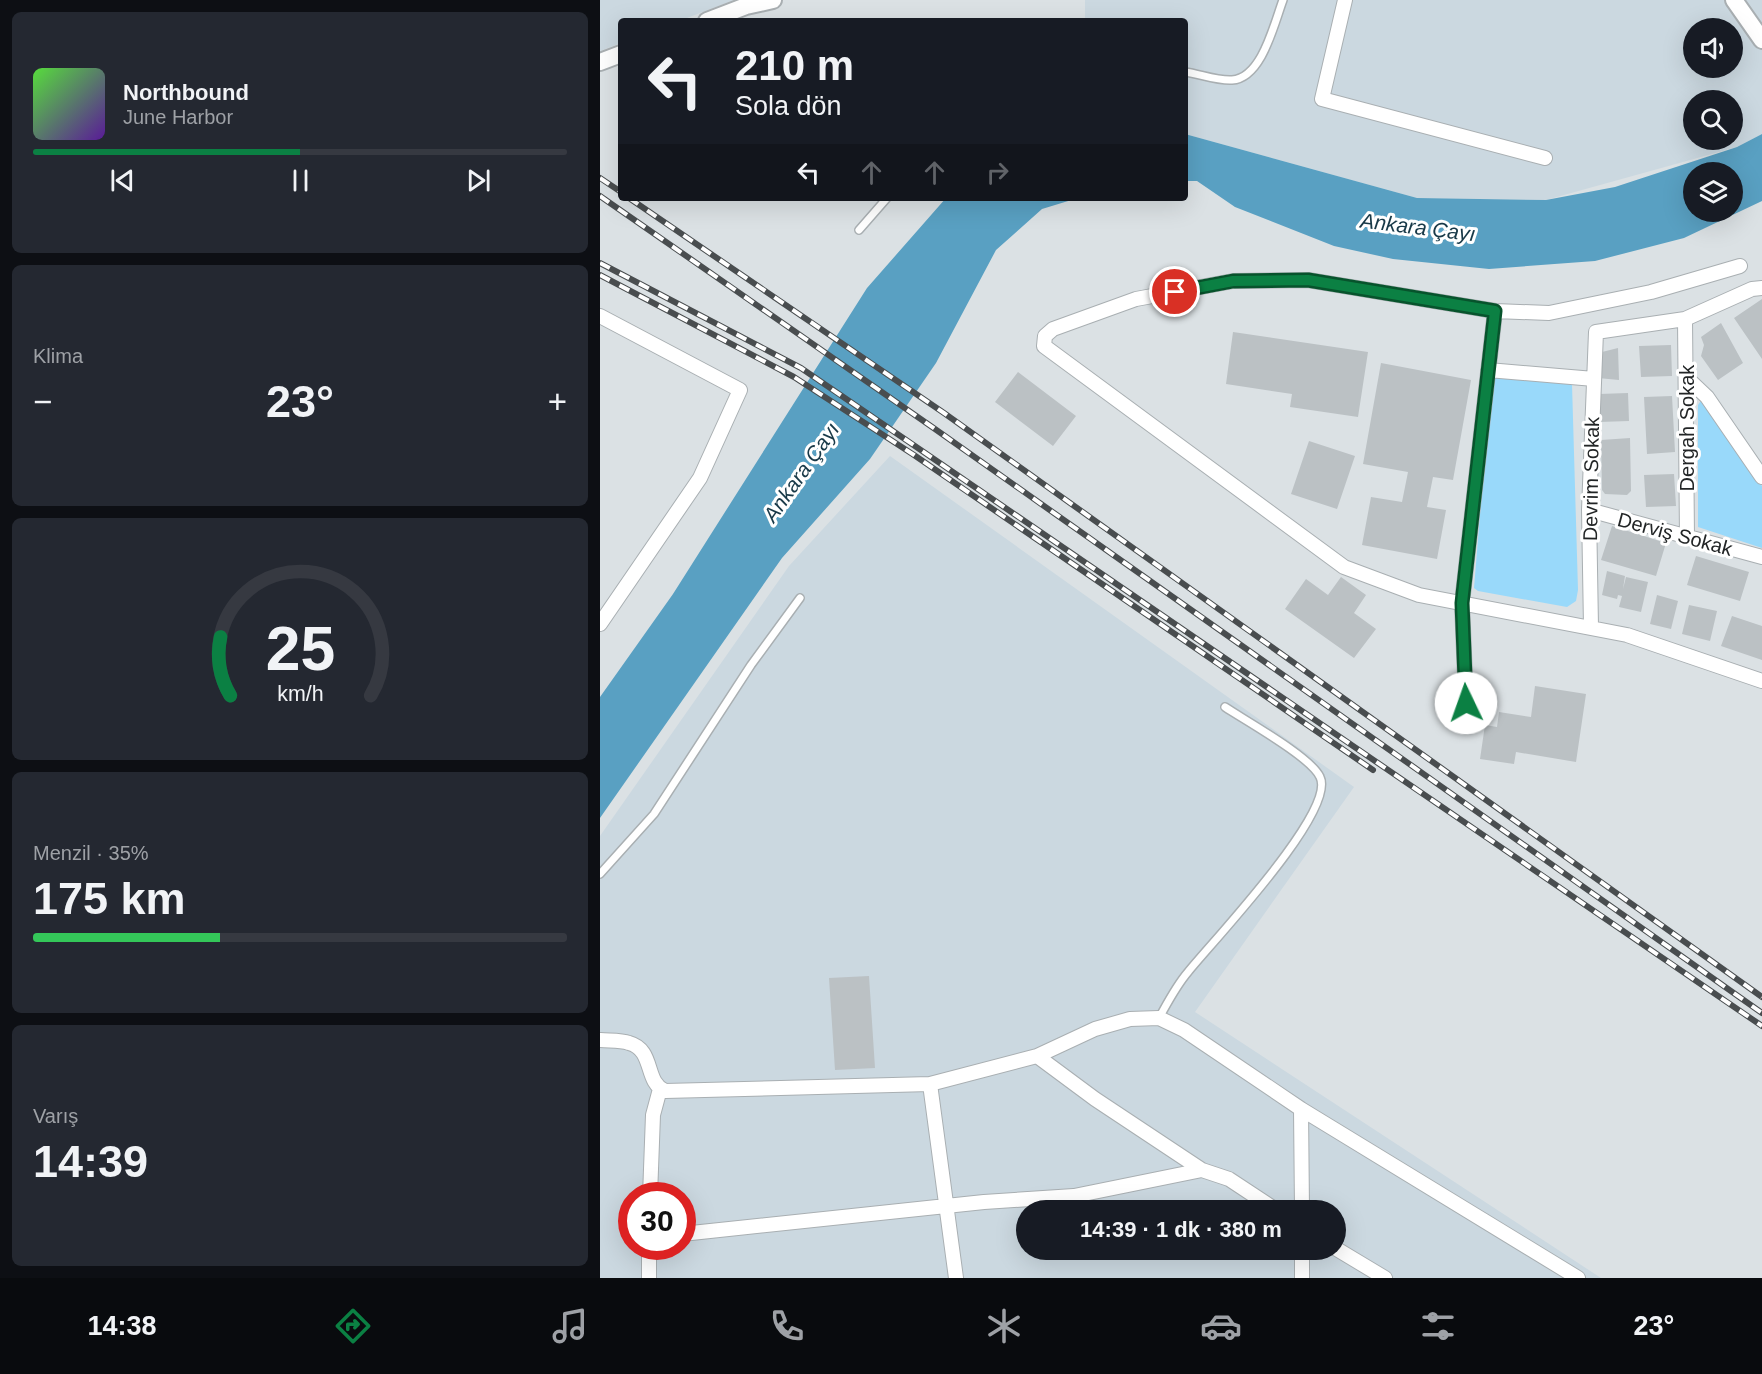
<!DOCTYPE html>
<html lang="tr">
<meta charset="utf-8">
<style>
:root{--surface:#171b24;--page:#242831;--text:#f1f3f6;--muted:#9ea1a6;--line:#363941;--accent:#0b8043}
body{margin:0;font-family:Arial,sans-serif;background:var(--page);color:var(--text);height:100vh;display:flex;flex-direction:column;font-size:22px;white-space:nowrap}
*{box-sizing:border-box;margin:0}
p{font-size:20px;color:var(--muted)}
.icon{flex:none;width:33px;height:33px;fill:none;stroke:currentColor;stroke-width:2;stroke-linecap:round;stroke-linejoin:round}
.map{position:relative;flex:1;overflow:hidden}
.drawer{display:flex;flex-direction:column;gap:12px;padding:12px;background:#0d0f14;width:600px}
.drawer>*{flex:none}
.hud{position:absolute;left:18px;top:18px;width:570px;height:183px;border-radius:6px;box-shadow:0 6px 24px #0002;background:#171b24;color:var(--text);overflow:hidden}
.tools{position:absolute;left:1083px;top:18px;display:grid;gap:12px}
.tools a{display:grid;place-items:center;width:60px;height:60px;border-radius:50%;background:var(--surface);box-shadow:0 6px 24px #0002;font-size:30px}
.speed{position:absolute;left:18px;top:1182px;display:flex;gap:12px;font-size:30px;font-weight:700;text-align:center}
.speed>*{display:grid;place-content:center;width:78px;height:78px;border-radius:50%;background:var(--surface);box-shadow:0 6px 24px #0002;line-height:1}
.speed .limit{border:9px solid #d22;background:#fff;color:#111}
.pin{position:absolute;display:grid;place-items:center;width:51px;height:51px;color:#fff;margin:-26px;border:3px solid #fff;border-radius:50%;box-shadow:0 2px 6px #0007}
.me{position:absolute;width:66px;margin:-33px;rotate:357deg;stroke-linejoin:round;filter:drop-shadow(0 0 4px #0008)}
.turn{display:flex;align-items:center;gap:21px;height:126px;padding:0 18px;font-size:27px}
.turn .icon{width:78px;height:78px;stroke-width:2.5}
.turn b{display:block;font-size:42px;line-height:51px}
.lanes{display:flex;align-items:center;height:57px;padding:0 18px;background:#0003;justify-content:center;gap:30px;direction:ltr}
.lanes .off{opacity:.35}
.big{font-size:45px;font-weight:700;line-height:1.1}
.drawer .card{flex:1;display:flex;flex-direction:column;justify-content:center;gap:9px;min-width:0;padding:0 21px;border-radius:9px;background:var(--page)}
.drawer .dial{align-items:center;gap:0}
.dial svg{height:156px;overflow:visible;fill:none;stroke:var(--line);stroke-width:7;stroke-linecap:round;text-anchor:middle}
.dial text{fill:var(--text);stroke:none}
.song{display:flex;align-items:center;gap:18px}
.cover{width:72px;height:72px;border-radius:9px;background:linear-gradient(135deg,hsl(110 70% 55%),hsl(270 70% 35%))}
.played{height:6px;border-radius:3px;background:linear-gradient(90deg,var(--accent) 50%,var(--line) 50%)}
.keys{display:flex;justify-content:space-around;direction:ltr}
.heat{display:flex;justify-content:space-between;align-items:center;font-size:33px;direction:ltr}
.charge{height:9px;border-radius:4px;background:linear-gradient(90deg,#34c759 35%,var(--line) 0)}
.trip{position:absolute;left:416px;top:1200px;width:330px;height:60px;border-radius:30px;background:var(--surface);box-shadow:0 6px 24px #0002;font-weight:700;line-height:60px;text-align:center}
.tab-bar{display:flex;height:96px;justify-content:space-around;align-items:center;background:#090b0e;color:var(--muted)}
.tab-bar .icon{width:42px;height:42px}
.tab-bar .on{color:var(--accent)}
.tab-bar b{font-size:27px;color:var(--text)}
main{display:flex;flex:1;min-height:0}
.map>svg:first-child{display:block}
</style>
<main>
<section class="drawer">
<div class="card">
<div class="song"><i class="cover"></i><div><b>Northbound</b><p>June Harbor</p></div></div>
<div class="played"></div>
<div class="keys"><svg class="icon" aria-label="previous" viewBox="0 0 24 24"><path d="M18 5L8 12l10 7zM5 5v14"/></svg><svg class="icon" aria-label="pause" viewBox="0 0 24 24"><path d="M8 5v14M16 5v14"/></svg><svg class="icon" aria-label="next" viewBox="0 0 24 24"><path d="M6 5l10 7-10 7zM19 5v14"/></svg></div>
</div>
<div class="card"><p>Klima</p>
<div class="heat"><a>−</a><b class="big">23°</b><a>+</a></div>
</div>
<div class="card dial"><svg viewBox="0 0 100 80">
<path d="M14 69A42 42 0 1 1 86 69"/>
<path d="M14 69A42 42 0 0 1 9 39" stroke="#0b8043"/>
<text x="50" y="56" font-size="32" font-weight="700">25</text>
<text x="50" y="72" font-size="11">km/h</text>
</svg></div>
<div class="card"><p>Menzil · 35%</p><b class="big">175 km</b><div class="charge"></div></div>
<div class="card"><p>Varış</p><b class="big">14:39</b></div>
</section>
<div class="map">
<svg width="1162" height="1278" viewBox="0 0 1162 1278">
<rect width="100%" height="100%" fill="#dbe1e4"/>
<path fill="#cbd8e0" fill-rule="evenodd" d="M0,0H134L79,21H21V43L0,51Z
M485,0H1162V134L1137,147L946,200L817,198L585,134V21H485ZM1094,28H1132V68H1094ZM1094,100H1132V140H1094Z
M290,456L754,787L595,1012L1001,1278H0V836L189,566ZM32,1196H82V1246H32ZM426,1210H735V1250H426Z"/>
<path fill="#99d9fa" d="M894,377L972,384L978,590L976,601L967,607L878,591L874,588L891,380Z
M1102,399L1162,486V548L1098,527V405Z"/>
<path fill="#59a0c2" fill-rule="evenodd" d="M585,134L817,198L946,200L1015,187L1137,147L1162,134V201L1084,238L995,261L889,269L793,259L734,246L635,207L597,181H585ZM1094,172H1132V212H1094Z
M346,198H478L442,209L396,250L336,363L270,459L182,558L0,818V697L73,594L267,288Z"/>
<path fill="#bbc1c4" d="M1162,299V359L1134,318Z
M1121,323L1143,363L1118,380L1101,356L1104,345L1101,337Z
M633,332L768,352L758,417L690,407L692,394L626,384Z
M1071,345L1072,376L1041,377L1039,346Z
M1018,348L1019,380L998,378V353Z
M781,363L871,380L853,480L833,477L827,507L846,510L837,559L762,545L771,497L802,502L808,472L763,464Z
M418,372L476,416L453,446L395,402Z
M1028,393L1029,421L999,422V394Z
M1072,396L1075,452L1047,454L1044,397Z
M1030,438L1031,491L1027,495L1005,494L1002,490L1001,440Z
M709,441L755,456L737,509L691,494Z
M1074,474L1076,506L1046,507L1044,475Z
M1012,526L1066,543L1056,576L1001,560Z
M1096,556L1149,572L1140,601L1087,585Z
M1007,571L1025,576L1023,589L1026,577L1048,582L1041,612L1019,607L1022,596L1018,595L1017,599L1002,595Z
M741,577L766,595L754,613L776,629L754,658L685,609L706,579L728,595Z
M1057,595L1078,601L1071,629L1050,624Z
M1089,605L1117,611L1110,641L1082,634Z
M1132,616L1162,626V660L1121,646Z
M935,686L986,694L976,762L916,752L914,764L880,759L885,725L897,727L899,712L931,717Z
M269,976L275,1068L235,1070L229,978Z"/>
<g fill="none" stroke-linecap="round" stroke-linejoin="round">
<g stroke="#a9afb2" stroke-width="10">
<path id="service" d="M585,72C600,74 617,81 632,80C662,78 674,24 683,0
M259,230L287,198
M0,874L54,814L151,665L200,598
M559,1018C568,1002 576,986 588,972C612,942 737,811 720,777C711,757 646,721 625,707"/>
</g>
<g stroke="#a9afb2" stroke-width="16">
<path id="minor" d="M745,0L722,99L945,158
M1140,266L1051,292L949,313L895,311L708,280L633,281L536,299L453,329L445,336L444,346L744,567L819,595L1027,635L1162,681
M0,316L140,390L100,478L0,624
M1085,319L1087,538
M888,370L994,379
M1087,378L1107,397L1162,477
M989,510L1162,557
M991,627L989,510L996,332L1085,319L1152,289L1162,288
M856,722L866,703L862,603L895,311
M0,1040C9,1041 20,1040 29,1043C55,1050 44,1082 65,1091L330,1084L437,1056L495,1029L530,1019L559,1018L584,1030L701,1109L978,1278
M437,1056L495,1099L602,1170L629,1179L676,1210
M330,1084L356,1278
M701,1109L702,1210
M50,1196L53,1115L60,1089
M82,1234L384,1202L474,1196L602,1170
M49,1246V1278
M735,1248L785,1278
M702,1278V1250"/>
</g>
<g stroke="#a9afb2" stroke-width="20">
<path id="tertiary" d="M1134,0L1162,40
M107,21L146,6L173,0
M0,62L21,54"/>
</g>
<use href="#service" stroke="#fff" stroke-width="7"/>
<use href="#minor" stroke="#fff" stroke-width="14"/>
<use href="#tertiary" stroke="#fff" stroke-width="16"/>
<g stroke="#494d4f" stroke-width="6">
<path id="rail" d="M0,178L21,192
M0,196L335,429L1162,1013
M29,198L344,413L1162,997
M0,263L201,368L1162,1026
M0,275L194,377L314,455L773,770"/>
</g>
<use href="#rail" stroke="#fff" stroke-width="4" stroke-dasharray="11" stroke-linecap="butt"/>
</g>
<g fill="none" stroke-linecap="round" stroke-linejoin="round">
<g stroke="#07532c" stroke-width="15">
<path id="route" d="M575,292L633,281L708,280L895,311L862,603L866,703"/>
</g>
<use href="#route" stroke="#0b8043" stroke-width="10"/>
</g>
<g text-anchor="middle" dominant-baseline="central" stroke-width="6" stroke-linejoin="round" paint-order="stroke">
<g font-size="20" fill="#222526" stroke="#fff">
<text transform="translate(1087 428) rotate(-90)">Dergah Sokak</text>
<text transform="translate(991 479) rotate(-89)">Devrim Sokak</text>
<text transform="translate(1075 534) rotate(15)">Derviş Sokak</text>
</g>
<g font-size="21" font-style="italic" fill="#183948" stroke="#fff">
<text transform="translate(818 227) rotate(7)">Ankara Çayı</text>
<text transform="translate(201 472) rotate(-55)">Ankara Çayı</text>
</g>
</g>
</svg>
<div class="tools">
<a><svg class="icon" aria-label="sound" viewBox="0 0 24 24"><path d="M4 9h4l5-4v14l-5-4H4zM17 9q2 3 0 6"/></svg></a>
<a><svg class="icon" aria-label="search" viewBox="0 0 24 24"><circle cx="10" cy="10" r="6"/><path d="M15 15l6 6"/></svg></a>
<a><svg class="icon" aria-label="layers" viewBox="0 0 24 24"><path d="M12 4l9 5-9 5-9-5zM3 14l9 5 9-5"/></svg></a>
</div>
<div class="speed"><div class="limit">30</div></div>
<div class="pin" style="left:575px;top:292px;background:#d93025"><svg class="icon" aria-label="arrive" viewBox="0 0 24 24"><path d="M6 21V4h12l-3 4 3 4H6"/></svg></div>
<svg class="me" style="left:866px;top:703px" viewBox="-20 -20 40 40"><circle r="19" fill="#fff"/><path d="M0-13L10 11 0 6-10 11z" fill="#0b8043"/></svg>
<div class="trip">14:39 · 1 dk · 380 m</div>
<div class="hud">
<div class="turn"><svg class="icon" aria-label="left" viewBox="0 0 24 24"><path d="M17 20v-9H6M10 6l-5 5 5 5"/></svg><div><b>210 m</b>Sola dön</div></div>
<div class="lanes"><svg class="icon" aria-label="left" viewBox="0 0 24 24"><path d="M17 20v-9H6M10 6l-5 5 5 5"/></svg><svg class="icon off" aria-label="ahead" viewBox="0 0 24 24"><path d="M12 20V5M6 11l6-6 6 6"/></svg><svg class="icon off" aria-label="ahead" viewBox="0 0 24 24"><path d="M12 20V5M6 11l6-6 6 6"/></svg><svg class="icon off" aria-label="right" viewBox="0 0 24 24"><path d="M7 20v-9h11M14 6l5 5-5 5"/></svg></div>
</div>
</div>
</main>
<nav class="tab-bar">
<b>14:38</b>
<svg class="icon on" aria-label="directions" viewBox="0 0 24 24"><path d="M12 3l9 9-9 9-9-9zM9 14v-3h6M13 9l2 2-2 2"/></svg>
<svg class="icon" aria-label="music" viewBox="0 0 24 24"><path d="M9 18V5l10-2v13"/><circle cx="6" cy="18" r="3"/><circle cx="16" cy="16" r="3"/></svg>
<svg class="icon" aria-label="phone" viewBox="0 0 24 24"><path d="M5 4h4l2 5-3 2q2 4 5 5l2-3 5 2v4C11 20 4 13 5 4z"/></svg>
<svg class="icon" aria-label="climate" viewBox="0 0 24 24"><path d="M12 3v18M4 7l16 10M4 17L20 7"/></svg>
<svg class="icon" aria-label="car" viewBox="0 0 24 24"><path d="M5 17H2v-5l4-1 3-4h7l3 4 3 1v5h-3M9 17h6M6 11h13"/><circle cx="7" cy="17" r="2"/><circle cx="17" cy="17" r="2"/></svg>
<svg class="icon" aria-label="filters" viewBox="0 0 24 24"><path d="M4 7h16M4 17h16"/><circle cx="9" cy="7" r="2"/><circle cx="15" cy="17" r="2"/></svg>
<b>23°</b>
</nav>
